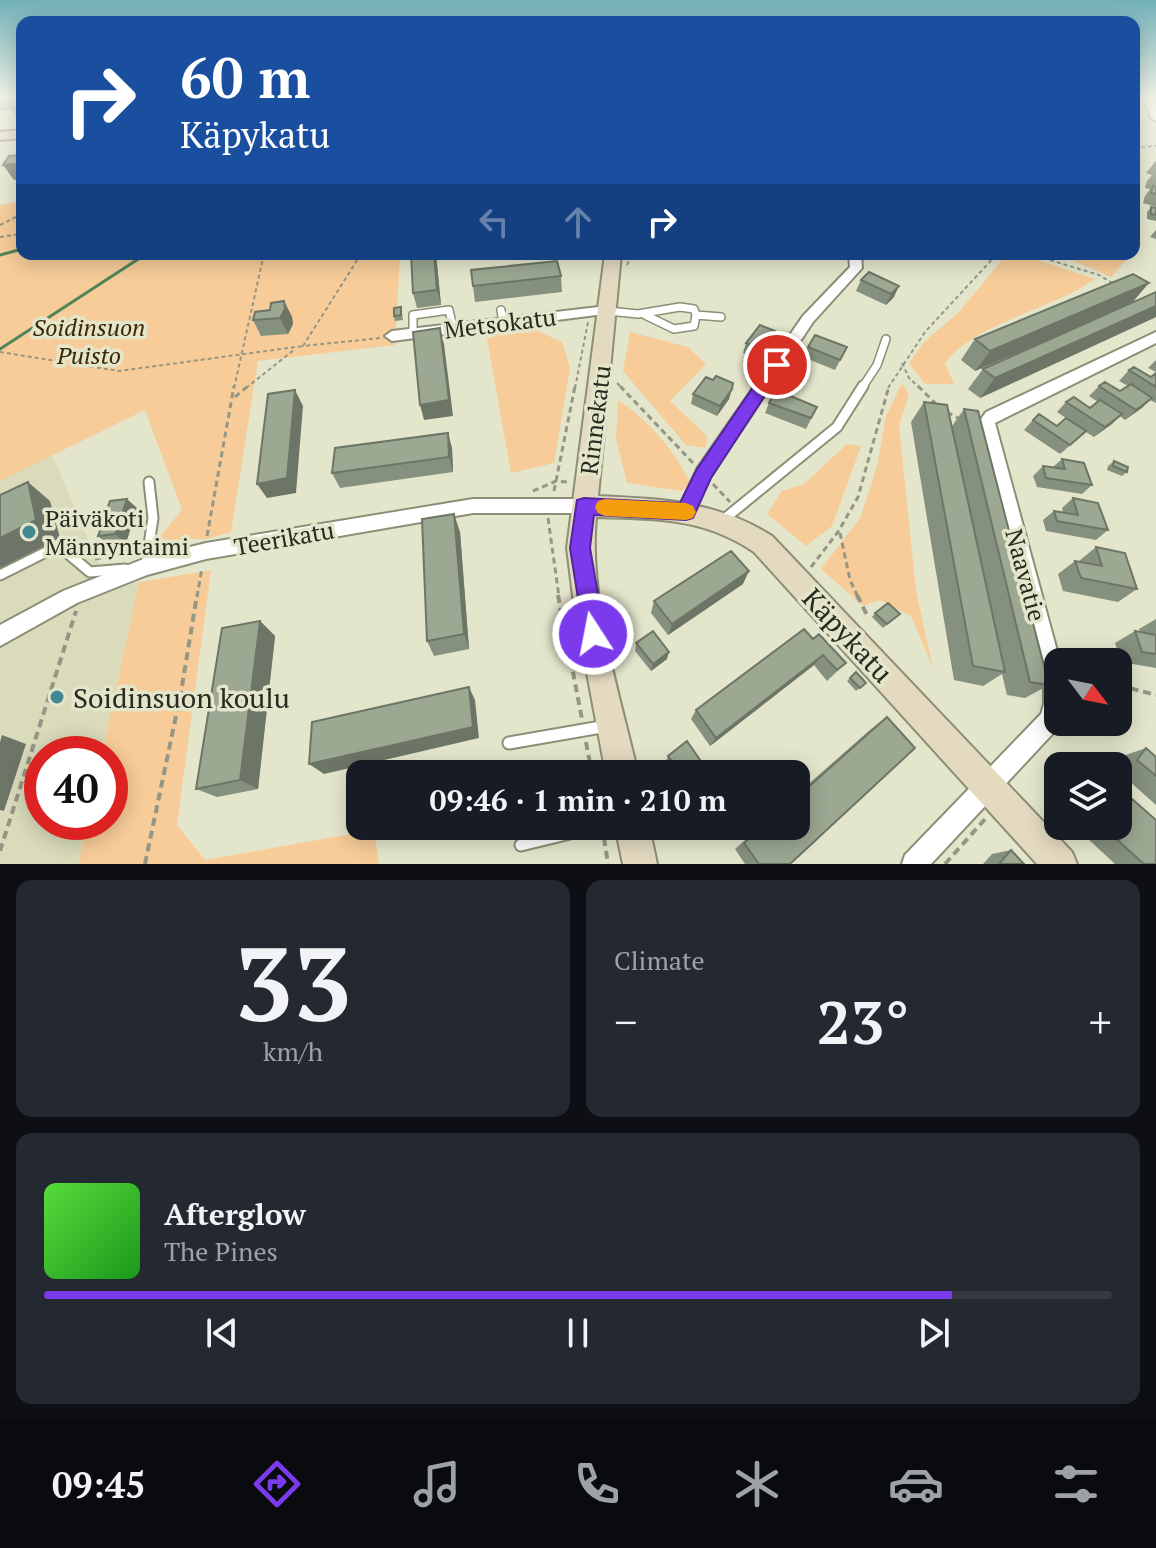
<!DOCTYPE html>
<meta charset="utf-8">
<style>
:root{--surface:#171b24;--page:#242831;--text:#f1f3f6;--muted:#9ea1a6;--line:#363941;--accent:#7c3aed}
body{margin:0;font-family:"PT Serif",serif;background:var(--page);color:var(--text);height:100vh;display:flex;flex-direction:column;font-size:30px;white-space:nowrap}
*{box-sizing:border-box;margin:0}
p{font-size:26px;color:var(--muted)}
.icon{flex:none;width:44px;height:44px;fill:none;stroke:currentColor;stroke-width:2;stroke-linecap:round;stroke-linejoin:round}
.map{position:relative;height:864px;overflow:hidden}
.panel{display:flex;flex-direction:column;gap:16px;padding:16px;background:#0d0f14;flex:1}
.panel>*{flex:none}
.guide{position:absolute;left:16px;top:16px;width:1124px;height:244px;border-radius:16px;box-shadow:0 4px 20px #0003;background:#1a4fa0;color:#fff;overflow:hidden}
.needle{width:52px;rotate:122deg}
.fabs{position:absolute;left:1044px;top:648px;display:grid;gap:16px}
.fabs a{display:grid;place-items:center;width:88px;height:88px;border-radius:16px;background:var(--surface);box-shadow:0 4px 20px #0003;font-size:40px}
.speed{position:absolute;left:24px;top:736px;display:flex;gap:16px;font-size:40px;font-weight:700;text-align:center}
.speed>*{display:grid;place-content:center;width:104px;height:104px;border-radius:50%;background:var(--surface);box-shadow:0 4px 20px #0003;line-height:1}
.speed .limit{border:12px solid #d22;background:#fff;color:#111}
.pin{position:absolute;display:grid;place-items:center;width:68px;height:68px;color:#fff;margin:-34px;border:4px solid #fff;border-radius:50%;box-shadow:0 2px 8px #0007}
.me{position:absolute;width:88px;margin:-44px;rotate:349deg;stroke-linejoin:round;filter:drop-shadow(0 0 6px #0008)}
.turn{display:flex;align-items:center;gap:28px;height:168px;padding:0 32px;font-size:36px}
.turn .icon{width:104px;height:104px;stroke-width:2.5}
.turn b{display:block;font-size:56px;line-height:68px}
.lanes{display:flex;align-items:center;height:76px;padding:0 32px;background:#0003;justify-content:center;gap:40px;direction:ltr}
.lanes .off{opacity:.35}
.big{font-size:60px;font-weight:800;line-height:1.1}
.panel .tile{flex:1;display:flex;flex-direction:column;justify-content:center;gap:12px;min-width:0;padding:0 28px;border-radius:16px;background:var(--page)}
.panel .dial{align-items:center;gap:0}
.dial b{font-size:104px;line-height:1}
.song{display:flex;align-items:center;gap:24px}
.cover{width:96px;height:96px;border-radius:12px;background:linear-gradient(135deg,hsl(110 70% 55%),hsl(120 70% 35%))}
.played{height:8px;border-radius:4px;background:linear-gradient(90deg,var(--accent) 85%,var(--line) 85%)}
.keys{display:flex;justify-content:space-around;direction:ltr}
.heat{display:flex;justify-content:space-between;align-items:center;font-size:44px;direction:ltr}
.panel .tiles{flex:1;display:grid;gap:16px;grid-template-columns:1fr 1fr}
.tile:last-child{grid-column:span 2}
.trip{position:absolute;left:346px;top:760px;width:464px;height:80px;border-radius:16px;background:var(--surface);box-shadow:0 4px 20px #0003;font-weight:800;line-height:80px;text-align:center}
.dock{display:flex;height:128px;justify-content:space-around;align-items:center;background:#090b0e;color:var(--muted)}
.dock .icon{width:56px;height:56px}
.dock .current{color:var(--accent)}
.dock b{font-size:36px;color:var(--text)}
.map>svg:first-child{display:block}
</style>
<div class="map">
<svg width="1156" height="864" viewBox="0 0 1156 864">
<rect width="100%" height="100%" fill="#e4e6cc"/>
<path fill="#d9dbbb" d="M52,455L104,575L107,590L139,582L102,754H42V822H87L78,864H0V480Z"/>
<path fill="#f7cc99" d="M22,201V254H400L395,345L258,361L231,532L207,539L157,540L182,510L145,410L0,481V205Z
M1007,254H1020L1095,279C1052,310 976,322 945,363L954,384H925L909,363L924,342L959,312Z
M1058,254H1126L1129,257L1111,277Z
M522,324L562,342L570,368L554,463L511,473L487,339Z
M630,332L688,347L706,364L670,401L707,436L706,448L686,445L623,371Z
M902,383L909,395L899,425L916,591L933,668L911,616L880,600L863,606L821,569L860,518L877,466L886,416Z
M618,400C648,420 674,450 690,482L682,491L627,483L616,440Z
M847,444L861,446L832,526L806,546L767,514L782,491L804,484Z
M211,570L177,825L205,860L374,830L379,864H78L87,822H110V754H102L139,582Z"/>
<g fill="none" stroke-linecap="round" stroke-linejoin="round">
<path stroke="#4e8657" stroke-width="3" d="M0,255L22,249
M0,349L146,254"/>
<g stroke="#8c8e76" stroke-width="10">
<path id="lane-far2" d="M501,310L503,322
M608,311L638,314L680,307L694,309L696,315L721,317
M645,315L674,329L694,326L696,315
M413,334V315L449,310L453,328
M862,388L877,365L886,339"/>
</g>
<g stroke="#8c8e76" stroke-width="13">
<path id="lane-far1" d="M723,520L837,427L863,386
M146,565L153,518L149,482
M0,575L50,550L65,551L90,572L125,569"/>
</g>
<g stroke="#8c8e76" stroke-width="15">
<path id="lane" d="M509,743L607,726
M521,845L599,826"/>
</g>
<g stroke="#8c8e76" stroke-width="4">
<path id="street" d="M1144,98H1153L1156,106V121L1151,118Z
M849,254H861L862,268L813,322L710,477L692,517L686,520L680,517L677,512L697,469L803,316L850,267Z
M607,306L612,307V313L392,341L385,336L392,331Z
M1156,332V343L995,423L1060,662V722L1057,729L931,864H902L905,855L1041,714L1044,704V683L979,422L986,412Z
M473,499H584L590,501L593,506L590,511L584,513H473L206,559L147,575L77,603L0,646V625L63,591L146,558L206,543Z"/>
</g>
<g stroke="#8c8e76" stroke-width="4">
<path id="secondary" d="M22,130V138L0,140V132Z
M605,254H621L598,496C661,499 717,501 772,536L1072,852L1077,864H1037L754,552C702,517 656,519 596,517C588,597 620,695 638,774H606L574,604L567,548Z
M615,826H649L657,864H623Z"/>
</g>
<path stroke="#959683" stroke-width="2" stroke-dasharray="4 3" stroke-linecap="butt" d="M1134,148L1156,146
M0,225L22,214
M0,237L22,234
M361,254L303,346L381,338
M1030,254L1099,275L1114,284
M627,265L632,254
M0,352L119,371L303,346
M902,363L909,378L920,388
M617,383L622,388
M234,388L264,254
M246,388L295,349
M575,388L588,322
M888,388L925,332L997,254"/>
<path stroke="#959683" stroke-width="3" stroke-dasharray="6 4" stroke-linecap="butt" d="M620,386L694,464
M918,386L938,406
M235,397L248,386
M947,412L962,420
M713,484L730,502
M533,491L556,481L568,482
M554,491L575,386
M548,518L559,597
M840,533L850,580L858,597
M207,536L234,386
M95,559L139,551
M811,567L838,532L858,497L889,386
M197,597L202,568"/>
<path stroke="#959683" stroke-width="4" stroke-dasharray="8 5" stroke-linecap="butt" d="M558,595L582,719
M857,595L867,615
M1118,685L1156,695
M586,742L592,774
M604,838L608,864
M0,851L76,611
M145,864L181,692L197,595
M945,864L986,818"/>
<use href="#lane-far2" stroke="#fff" stroke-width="7"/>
<use href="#lane-far1" stroke="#fff" stroke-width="9"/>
<use href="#lane" stroke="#fff" stroke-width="11"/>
<use href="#street" fill="#fff" fill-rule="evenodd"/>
<use href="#secondary" fill="#e3dac0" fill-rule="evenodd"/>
</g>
<path fill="#86907e" d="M0,98H22L18,118L12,110L0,111Z
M1156,161V207L1143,203L1145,196L1150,189L1145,188L1147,181L1152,175L1146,173Z
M1151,207L1156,208V221L1147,219V212Z
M1156,230V239L1150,237Z
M411,254H436L441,305L417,308L413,293Z
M471,270L561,276L562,292L475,302Z
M869,272L894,297L886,305L856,291L861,280Z
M1156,292V317L980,398L968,389L983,369L1044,341L975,371L961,360L975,339L1133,302Z
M284,301L292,317L293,324L288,334L261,336L253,320Z
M401,307L403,320L395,321L394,316Z
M771,341L758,360L743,353L746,343Z
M808,347H847L835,370L803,357Z
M1156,360V372L1148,368Z
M1129,370L1151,377L1156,373V403L1150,400L1125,420L1120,416L1094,437L1086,432L1060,454L1024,430L1033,420L1057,426L1066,418L1057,412L1066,402L1090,408L1098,402L1089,396L1099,386L1120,391L1128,386L1119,381Z
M693,394L729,399L717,416L691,404Z
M924,402L952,426L964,409L1049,685L1025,698L1007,695L1002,674L983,686L954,680L911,422Z
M769,403L812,417L806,429L765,413Z
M452,448L453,472L340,488L332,473Z
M1062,459L1092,485L1082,494L1037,487L1033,476L1043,466L1053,467Z
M1114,461L1127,472L1122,476L1107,470L1108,466Z
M1073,498L1108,530L1096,540L1046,531L1043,520L1054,511L1063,512L1062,508Z
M137,508L126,543L108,545L98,536Z
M460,532L469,649L434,656L427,641Z
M1096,547L1137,589L1118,602L1063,591L1058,574L1075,561H1079Z
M743,584L668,635L651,613L654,601Z
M875,613L900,614L883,628L872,617Z
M1156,619V668L1121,662L1115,643L1135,631L1140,632L1139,629Z
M260,621L275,636L258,789L217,797L196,789Z
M813,639L846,663L827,681L814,665L710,746L691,719L696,710Z
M636,643L667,659L651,671L635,651Z
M856,672L866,683L856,691L847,681Z
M887,717L790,864H745L735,849L761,826H796V795L871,729Z
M1146,748L1156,757V805L1118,771V766H1115L1123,756Z
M668,756L709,774H675L666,761Z
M1058,785V811L1046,800Z
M1123,791L1156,864H1115L1074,826H1118V793Z
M1011,850L1024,864H983L992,854Z"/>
<path fill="#6d7666" d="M5,98H21L22,118H18Z
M22,163V179L14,180L3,165Z
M434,254H436L441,305L437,290Z
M1149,283L1131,304L975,371L990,351Z
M899,286L894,297L886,305L891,294Z
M284,301L292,317L293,324L288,334L280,318Z
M1156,306V317L980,398L995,378Z
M440,328L444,344L453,416L424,420L420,405Z
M775,331L771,341L758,360L762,349Z
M732,389L729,399L717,416L720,406Z
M295,390L303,406L296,493L267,498L257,484Z
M1152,398L1142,408L1125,420L1136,410Z
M1122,414L1112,424L1094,437L1105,427Z
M448,433L452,448L453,472L449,457Z
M28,482L50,501L60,538L0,568V538Z
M127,499L137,508L126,543L115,534Z
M454,514L460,532L469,649L464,634Z
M749,571L743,584L668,635L672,624Z
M260,621L275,636L258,789L240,780Z
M669,652L667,659L651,671L653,664Z
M823,655L814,665L710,746L716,738Z
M469,687L475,700L479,738L324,774L309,764Z
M2,735L26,744L4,811L0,810V742Z"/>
<path fill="#9ca892" stroke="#6d7666" stroke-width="2" d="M13,98H22V103L9,104Z
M22,155V163L3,165L9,156Z
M1153,186L1156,187V194L1151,193Z
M1151,207L1156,208V215L1151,214Z
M411,254H434L437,290L413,293Z
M557,261L561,276L473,286L471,270Z
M869,272L899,286L891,294L861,280Z
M1133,274L1149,283L990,351L975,339Z
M1156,292V306L995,378L983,369Z
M284,301L285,309L280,318L253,320L255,312L270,310L271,303Z
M401,307V315L394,316V308Z
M760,325L775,331L762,349L746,343Z
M440,328L449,400L420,405L413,332Z
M815,335L847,347L840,360L808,347Z
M1134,367L1151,377L1156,373V387L1129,370Z
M716,376L733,383L732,389L720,406L693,394L706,377L713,380Z
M1105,382L1120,391L1131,384L1152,398L1136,410L1099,386Z
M295,390L287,478L257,484L268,394Z
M776,390L817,407L811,418L769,403Z
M1074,397L1090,408L1100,400L1122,414L1105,427L1066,402Z
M924,402L947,405L1005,672L973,666Z
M964,409L978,411L1049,685L1030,682Z
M1039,414L1057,426L1066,418L1086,431L1070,445L1033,420Z
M448,433L449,457L332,473L335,448Z
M1062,459L1084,463L1092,485L1046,478L1043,466L1065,469Z
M1114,461L1128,467L1127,472L1113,466Z
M28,482L36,520L0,538V495Z
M1073,498L1098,503L1108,530L1057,521L1054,511L1078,515Z
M127,499L115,534L98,536L110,501Z
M454,514L464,634L427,641L422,519Z
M1096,547L1125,553L1137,589L1081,578L1075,561L1102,566Z
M731,551L749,571L672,624L654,601Z
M888,603L900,614L887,624L875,613Z
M260,621L240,780L196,789L222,628Z
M804,629L813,639L819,634L846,663L837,670L823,655L716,738L696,710Z
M653,631L669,652L653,664L636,643Z
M1135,631L1156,635V654L1142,652Z
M856,672L866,683L860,688L850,678Z
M469,687L473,727L309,764L312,722Z
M887,717L915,748L790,864H759L744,843L764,826H796V798Z
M687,741L709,773L708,774H681L668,756Z
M1146,748L1156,757V776L1137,760Z
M1123,791L1156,820V864H1144L1102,826H1118V799Z
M1011,850L1024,864H999Z"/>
<linearGradient id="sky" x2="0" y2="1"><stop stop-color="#71b1b8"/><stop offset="0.45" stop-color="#f3f4e8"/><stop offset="1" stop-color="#f3f4e8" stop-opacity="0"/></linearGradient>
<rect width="1156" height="219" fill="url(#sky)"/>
<path fill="#7c3aed" stroke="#51269a" stroke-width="2" d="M777,359L785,365L711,478L693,518L686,520L594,515L590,548L605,634L602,642L593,645L585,642L570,548L577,500L584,498L680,503L697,469L771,361Z"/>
<path fill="#f59e0b" d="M605,499L686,503L693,506L696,512L693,518L686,520L605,516L598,513L595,507L598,501Z"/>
<g fill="#418892" stroke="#e4e6cc" stroke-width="3">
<circle cx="29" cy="532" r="8"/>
<circle cx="57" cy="697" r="8"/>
</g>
<g text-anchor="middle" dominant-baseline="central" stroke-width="7" stroke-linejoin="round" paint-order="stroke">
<g font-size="24" fill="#292a20" stroke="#e4e6cc">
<text transform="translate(500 323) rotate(-7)">Metsokatu</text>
<text transform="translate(595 420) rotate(-83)">Rinnekatu</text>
<text transform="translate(284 538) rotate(-10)">Teerikatu</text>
<text transform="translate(1026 575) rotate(75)">Naavatie</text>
</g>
<g font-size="24" font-style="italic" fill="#3e2603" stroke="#e4e6cc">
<text x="89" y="327">Soidinsuon<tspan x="89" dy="28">Puisto</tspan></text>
</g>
<g font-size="24" fill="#292a20" stroke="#e4e6cc" text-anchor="start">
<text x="45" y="518">Päiväkoti<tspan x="45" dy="28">Männyntaimi</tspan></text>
</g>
<g font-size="28" fill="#292a20" stroke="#e4e6cc">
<text transform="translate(848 635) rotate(47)">Käpykatu</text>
</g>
<g font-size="28" fill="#292a20" stroke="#e4e6cc" text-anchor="start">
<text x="73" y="697">Soidinsuon koulu</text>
</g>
</g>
</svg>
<div class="fabs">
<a><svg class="needle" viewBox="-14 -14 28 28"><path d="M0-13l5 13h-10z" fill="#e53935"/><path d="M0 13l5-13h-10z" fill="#9ea1a6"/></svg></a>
<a><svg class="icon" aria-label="layers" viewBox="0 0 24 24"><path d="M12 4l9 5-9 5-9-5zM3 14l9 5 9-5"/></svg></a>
</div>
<div class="speed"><div class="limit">40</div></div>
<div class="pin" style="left:777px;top:365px;background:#d93025"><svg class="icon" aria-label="arrive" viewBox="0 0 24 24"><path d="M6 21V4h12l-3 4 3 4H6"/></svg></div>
<svg class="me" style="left:593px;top:634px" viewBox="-20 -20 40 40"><circle r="17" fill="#7c3aed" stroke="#fff" stroke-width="3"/><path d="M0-11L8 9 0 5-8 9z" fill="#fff"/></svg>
<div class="trip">09:46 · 1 min · 210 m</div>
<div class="guide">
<div class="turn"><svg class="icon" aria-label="right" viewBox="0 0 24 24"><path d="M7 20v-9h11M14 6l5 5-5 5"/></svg><div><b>60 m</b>Käpykatu</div></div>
<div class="lanes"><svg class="icon off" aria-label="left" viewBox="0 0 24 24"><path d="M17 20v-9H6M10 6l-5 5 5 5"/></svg><svg class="icon off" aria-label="ahead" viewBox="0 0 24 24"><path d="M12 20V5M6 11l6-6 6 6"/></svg><svg class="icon" aria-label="right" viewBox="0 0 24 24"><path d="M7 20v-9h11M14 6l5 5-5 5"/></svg></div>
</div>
</div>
<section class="panel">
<div class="tiles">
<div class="tile dial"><b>33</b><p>km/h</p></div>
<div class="tile"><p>Climate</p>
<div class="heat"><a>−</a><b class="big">23°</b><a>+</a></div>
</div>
<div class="tile">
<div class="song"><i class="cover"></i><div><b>Afterglow</b><p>The Pines</p></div></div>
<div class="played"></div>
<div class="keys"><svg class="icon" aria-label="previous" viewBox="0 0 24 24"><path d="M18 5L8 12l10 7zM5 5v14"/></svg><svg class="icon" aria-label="pause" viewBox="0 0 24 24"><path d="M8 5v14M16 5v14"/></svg><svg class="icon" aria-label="next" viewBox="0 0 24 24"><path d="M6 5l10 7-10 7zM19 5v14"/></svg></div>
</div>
</div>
</section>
<nav class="dock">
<b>09:45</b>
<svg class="icon current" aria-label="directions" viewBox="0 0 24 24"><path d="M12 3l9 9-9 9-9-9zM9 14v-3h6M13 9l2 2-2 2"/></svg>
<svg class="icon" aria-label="music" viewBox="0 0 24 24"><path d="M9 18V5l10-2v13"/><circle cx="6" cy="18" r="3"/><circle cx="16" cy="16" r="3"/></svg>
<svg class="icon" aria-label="phone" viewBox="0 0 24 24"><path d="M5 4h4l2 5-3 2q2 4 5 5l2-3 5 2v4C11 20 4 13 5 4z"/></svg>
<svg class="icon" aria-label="climate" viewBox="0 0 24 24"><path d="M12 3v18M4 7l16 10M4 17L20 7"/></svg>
<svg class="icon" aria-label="car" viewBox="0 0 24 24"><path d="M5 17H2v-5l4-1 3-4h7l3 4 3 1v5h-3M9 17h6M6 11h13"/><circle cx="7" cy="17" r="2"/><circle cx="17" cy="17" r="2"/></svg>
<svg class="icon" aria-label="filters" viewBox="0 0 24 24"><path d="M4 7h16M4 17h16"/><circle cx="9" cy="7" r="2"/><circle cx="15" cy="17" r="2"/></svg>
</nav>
